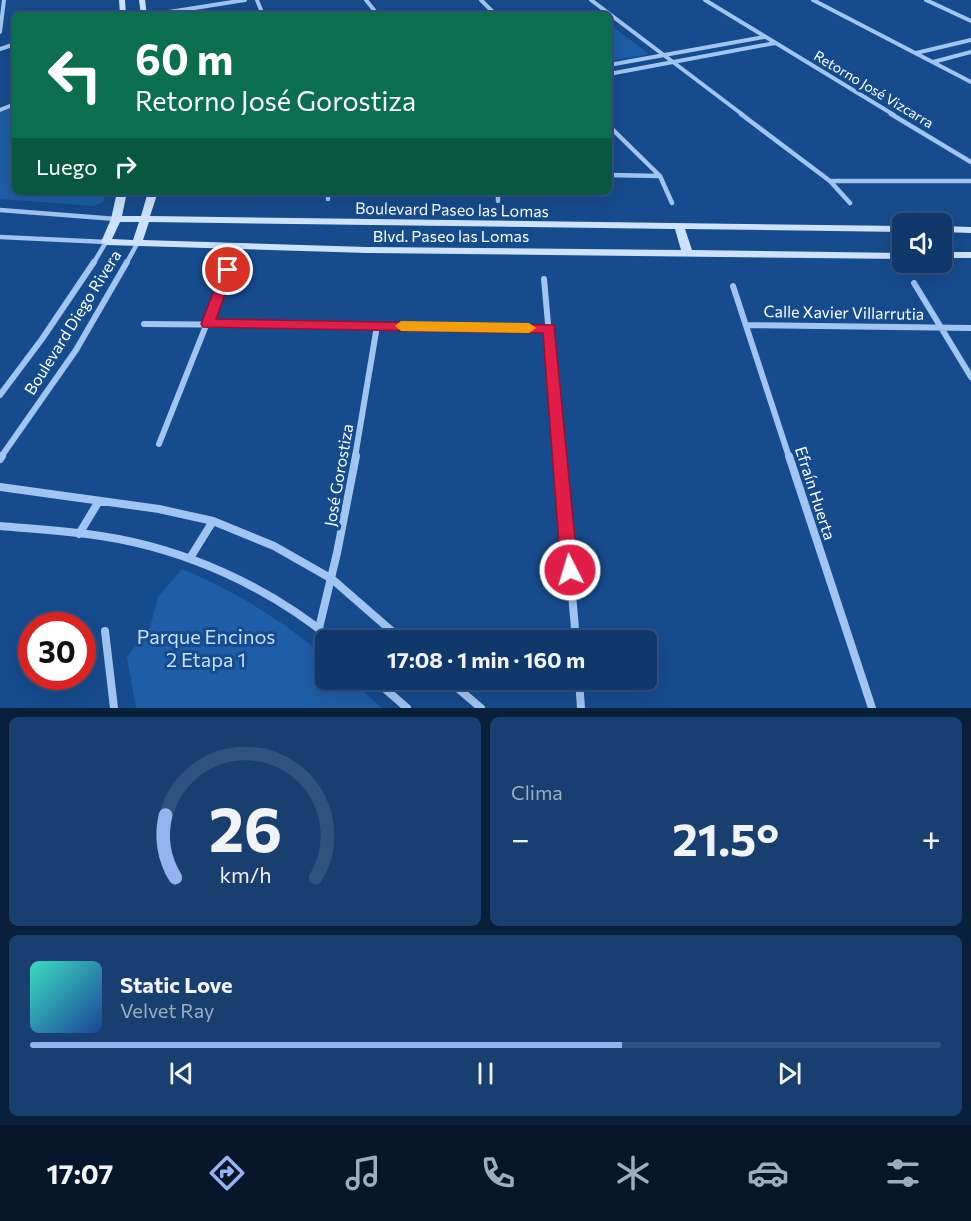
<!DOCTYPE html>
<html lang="es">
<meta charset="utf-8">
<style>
:root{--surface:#10386a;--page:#193f70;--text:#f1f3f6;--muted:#9cacc1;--line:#30527e;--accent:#95b2f1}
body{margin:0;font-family:Commissioner,sans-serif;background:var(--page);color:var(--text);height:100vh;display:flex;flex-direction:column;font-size:22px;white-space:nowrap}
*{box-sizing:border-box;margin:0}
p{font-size:20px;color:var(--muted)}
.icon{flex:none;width:33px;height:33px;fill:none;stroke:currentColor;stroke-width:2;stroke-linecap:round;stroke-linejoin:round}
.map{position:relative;height:708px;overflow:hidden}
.panel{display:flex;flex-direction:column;gap:9px;padding:9px;background:#091f3a;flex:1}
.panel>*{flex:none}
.hud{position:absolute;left:12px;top:12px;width:600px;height:183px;border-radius:9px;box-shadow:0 6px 24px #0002,0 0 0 2px var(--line);background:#0b6e4f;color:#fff;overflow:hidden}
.buttons{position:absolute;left:892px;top:213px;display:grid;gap:12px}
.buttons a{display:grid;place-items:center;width:60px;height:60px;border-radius:9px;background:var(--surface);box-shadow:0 6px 24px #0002,0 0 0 2px var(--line);font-size:30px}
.speed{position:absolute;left:18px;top:612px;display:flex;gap:12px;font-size:30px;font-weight:700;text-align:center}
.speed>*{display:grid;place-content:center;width:78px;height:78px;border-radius:50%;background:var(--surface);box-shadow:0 6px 24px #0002,0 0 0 2px var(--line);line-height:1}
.speed .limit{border:9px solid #d22;background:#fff;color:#111}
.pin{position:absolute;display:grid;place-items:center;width:51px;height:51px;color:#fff;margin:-26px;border:3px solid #fff;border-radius:50%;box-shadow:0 2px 6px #0007}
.me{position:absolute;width:66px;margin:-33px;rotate:355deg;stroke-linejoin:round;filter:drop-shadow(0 0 4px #0008)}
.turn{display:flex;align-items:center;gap:21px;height:126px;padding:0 24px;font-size:27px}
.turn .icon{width:78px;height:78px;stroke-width:2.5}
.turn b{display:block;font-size:42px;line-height:51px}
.then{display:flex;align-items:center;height:57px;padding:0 24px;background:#0003;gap:12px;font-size:22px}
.big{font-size:45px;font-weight:700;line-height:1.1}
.panel .widget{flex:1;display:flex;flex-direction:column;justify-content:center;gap:9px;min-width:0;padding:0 21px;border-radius:9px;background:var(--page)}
.panel .dial{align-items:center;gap:0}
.dial svg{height:156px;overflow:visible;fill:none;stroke:var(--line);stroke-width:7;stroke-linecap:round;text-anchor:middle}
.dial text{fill:var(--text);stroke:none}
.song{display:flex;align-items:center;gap:18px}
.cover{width:72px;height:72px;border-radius:9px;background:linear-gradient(135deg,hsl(170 70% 55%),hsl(220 70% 35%))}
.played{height:6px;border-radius:3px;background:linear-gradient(90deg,var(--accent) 65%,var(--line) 65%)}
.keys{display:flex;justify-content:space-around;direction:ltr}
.heat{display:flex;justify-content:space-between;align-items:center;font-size:33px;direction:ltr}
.panel .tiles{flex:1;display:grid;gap:9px;grid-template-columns:1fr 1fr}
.widget:last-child{grid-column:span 2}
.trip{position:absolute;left:315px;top:630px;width:342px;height:60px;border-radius:9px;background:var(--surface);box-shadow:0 6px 24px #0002,0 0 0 2px var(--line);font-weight:700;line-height:60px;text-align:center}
.dock{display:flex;height:96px;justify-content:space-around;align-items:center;background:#06162a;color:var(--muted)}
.dock .icon{width:42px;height:42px}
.dock .selected{color:var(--accent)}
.dock b{font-size:27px;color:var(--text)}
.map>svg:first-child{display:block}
</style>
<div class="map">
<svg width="971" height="708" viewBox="0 0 971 708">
<rect width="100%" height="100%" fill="#164b8d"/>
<path fill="#1e5da7" d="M609,24L649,54L609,61Z
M15,106V192H106L103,202L94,206L0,199V112Z
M182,569C230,588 287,623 325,657L326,680H350L382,708H136L127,657L150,627L158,597Z"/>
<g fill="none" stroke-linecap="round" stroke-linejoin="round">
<path stroke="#a0c5f0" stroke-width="4" d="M257,0L263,15
M366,0L378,15
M481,0L496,15
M591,0L743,115
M705,0L894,115
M813,0L971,82
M926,0L971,21
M169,12L245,0
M587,15L606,12
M0,32L4,0
M0,49L15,44
M916,53L971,40
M933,62L971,52
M609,65L764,37
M609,74L775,43
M0,110L15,104"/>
<path stroke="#a0c5f0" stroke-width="4.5" d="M741,114L830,181L850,203
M891,114L971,162
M609,126L660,176L672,203
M609,175L660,176
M830,181H971
M328,192V199
M498,192V201
M0,210L116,219
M0,237L106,242L93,264
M126,264L137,244"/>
<path stroke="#a0c5f0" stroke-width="6" d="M544,279L560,457
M914,283L971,377
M733,286L789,457
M144,324L549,328
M747,325L971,328
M0,395L42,339L94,262
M159,444L228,270
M1,457L76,350L127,262
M355,457L377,326"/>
<path stroke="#a0c5f0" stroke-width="8" d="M560,456L576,640
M789,456L872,708
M0,459L2,456
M0,487L159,509L213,521L274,546L332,579L402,640
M0,526C34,529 67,531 101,536C186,549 267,586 333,640
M79,534L99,501
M190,558L213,521
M319,628L337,553L356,456
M105,631L114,708
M375,680L407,708
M448,680L481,708
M579,680L581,708"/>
<path fill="#cee2fb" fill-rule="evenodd" d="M119,0H125L126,15H120Z
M139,0H145L147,15H141Z
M117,192H127L122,216H141L148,192H158L150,216L903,226V232L685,229L692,250L903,253V259L367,253L106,245L101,242L111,219ZM120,222H139L133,240L112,239ZM149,222L675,229L681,250L367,247L143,240Z
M942,226L971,227V233L942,232Z
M942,252H971V258H942Z"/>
</g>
<path fill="#e11d48" stroke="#92132f" stroke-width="1.5" d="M228,266L234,270L216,319L554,325L578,570L576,576L570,578L563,576L561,570L543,333L203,327L201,324L222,270Z"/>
<path fill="#f59e0b" d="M401,321L529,323L536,328L529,333L401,331L395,326Z"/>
<g text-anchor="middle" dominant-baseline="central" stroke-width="6" stroke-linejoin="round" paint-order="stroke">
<g font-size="14" fill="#fff" stroke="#164b8d">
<text transform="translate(874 89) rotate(31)">Retorno José Vizcarra</text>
</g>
<g font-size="16" fill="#fff" stroke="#164b8d">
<text transform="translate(452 209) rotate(1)">Boulevard Paseo las Lomas</text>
<text x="451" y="235">Blvd. Paseo las Lomas</text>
<text transform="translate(844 312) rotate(1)">Calle Xavier Villarrutia</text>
<text transform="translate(72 322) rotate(-58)">Boulevard Diego Rivera</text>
<text transform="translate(338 475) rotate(-80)">José Gorostiza</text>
<text transform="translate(816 493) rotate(72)">Efraín Huerta</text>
</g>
<g font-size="20" fill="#c7dffb" stroke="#164b8d">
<text x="206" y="636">Parque Encinos<tspan x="206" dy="23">2 Etapa 1</tspan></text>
</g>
</g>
</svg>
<div class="buttons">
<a><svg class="icon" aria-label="sound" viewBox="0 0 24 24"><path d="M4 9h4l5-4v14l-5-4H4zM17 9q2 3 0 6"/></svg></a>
</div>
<div class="speed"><div class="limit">30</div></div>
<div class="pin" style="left:228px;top:270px;background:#d93025"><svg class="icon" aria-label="arrive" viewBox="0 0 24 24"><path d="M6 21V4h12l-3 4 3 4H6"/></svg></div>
<svg class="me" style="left:570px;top:570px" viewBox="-20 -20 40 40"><circle r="17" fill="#e11d48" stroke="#fff" stroke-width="3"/><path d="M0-11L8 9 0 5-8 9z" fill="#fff"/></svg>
<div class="trip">17:08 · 1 min · 160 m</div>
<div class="hud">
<div class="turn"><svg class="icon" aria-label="left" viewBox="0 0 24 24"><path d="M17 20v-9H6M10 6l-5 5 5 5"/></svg><div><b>60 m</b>Retorno José Gorostiza</div></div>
<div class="then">Luego<svg class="icon" aria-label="right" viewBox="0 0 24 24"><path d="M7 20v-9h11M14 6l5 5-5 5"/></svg></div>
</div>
</div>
<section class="panel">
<div class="tiles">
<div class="widget dial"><svg viewBox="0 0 100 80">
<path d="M14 69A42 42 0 1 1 86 69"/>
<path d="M14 69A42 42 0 0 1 9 37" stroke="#95b2f1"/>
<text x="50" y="56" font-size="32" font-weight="700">26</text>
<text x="50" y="72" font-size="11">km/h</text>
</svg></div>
<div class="widget"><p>Clima</p>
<div class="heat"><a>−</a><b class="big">21.5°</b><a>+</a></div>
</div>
<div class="widget">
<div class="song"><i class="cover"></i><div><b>Static Love</b><p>Velvet Ray</p></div></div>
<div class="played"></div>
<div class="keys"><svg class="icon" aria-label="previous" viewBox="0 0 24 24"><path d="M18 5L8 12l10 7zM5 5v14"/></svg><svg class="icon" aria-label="pause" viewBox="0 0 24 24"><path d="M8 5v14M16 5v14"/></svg><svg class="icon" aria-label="next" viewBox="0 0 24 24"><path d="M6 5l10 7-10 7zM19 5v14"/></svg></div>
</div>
</div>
</section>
<nav class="dock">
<b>17:07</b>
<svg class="icon selected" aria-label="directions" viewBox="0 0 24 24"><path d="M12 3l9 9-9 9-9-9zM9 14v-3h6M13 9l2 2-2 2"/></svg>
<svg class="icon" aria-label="music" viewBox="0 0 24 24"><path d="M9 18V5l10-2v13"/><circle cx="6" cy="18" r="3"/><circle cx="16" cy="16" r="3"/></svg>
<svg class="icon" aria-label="phone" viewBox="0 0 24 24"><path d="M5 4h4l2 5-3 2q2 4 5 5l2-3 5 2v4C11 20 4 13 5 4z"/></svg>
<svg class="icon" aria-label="climate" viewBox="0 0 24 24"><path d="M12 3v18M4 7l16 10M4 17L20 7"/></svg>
<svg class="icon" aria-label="car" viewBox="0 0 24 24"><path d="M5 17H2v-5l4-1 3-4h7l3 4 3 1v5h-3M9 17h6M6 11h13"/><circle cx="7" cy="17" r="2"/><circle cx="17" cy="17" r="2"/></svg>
<svg class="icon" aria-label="filters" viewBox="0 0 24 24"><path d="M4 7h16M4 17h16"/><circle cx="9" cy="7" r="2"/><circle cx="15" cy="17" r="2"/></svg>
</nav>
